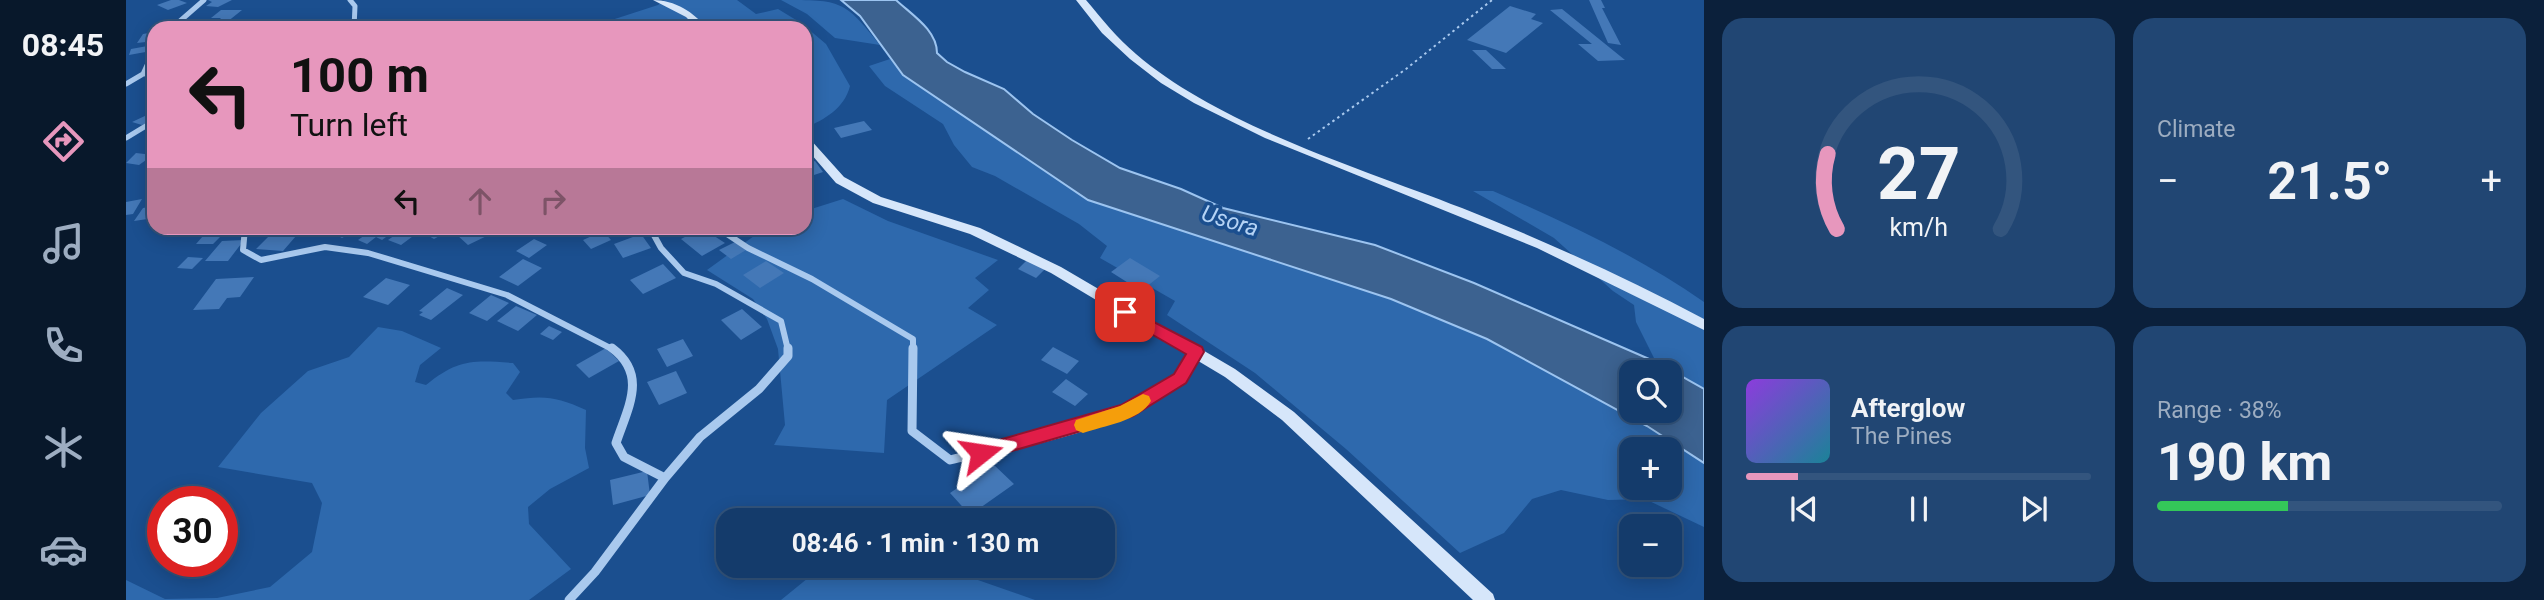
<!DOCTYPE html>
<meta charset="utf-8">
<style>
:root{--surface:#143b6b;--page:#214673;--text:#f1f3f6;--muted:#9dadc1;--line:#33557e;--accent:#e797bd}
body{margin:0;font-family:Roboto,sans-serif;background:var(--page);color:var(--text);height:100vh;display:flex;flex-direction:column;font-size:26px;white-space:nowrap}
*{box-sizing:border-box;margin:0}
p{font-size:23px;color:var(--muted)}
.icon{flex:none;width:38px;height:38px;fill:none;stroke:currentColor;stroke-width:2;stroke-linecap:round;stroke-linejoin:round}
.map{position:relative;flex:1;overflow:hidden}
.drawer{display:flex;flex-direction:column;gap:18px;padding:18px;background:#0b203b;width:840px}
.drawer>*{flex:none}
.top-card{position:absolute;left:21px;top:21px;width:665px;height:214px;border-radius:21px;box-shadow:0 4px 18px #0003,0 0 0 2px var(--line);background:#e797bd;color:#111;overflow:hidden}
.controls{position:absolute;left:1493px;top:360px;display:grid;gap:14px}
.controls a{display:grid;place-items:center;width:63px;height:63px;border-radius:14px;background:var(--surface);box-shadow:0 4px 18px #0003,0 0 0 2px var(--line);font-size:35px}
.speed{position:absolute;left:21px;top:486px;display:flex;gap:14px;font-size:35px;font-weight:700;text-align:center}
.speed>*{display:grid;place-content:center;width:91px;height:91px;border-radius:50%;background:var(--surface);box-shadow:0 4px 18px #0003,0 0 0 2px var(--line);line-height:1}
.speed .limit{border:10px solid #d22;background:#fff;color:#111}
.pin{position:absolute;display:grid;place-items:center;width:60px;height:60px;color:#fff;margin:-30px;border-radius:14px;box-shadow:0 4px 10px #0006}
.me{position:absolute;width:77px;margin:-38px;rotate:75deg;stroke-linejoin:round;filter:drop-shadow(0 0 5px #0008)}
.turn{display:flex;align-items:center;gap:24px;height:147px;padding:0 28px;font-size:32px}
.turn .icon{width:91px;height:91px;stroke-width:2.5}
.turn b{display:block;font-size:49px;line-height:60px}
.lanes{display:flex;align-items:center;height:66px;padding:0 28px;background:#0003;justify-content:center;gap:35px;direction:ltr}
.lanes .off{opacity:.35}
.big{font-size:52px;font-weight:700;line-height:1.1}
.drawer .widget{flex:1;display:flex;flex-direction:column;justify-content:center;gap:10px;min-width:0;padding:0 24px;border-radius:21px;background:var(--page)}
.drawer .dial{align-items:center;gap:0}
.dial svg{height:182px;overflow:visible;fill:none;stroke:var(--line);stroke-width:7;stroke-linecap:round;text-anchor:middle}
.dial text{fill:var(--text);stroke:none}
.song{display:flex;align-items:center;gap:21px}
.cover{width:84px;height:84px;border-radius:10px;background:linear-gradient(135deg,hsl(270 70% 55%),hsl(190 70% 35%))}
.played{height:7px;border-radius:4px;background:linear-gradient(90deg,var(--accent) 15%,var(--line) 15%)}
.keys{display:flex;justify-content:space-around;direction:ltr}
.heat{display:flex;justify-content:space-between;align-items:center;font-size:38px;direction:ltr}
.charge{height:10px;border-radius:5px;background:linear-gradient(90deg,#34c759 38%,var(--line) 0)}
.drawer .tiles{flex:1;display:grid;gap:18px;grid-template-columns:repeat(2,1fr)}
.trip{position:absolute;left:590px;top:508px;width:399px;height:70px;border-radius:21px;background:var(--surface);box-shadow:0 4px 18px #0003,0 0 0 2px var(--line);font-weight:700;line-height:70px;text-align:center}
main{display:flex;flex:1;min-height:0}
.dock{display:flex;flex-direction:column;width:126px;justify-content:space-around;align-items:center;background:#08182b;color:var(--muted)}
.dock .icon{width:49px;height:49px}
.dock .active{color:var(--accent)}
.dock b{font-size:32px;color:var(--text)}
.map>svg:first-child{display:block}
</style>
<main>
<nav class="dock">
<b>08:45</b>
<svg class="icon active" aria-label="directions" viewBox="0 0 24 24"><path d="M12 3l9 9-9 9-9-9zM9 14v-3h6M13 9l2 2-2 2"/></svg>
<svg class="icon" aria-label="music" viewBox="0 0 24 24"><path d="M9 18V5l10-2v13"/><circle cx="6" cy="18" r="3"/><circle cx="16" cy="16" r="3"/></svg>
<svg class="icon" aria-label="phone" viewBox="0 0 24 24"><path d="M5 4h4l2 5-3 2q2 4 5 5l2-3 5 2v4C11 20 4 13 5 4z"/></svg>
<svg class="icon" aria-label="climate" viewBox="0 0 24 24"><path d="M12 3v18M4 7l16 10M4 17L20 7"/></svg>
<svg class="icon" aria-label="car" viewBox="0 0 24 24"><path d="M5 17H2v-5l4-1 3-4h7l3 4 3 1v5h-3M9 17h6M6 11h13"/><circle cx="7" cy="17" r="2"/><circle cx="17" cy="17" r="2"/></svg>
</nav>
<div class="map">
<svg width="1578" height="600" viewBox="0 0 1578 600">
<rect width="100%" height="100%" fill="#1b4f8f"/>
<path fill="#2e69ad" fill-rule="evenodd" d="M538,0H611L630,14L652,9L675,23L700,44L724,86C718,109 699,119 679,128V28H461L532,5Z
M655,0C716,0 718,0 754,45L709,38L681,14Z
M764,59L777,75L962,200L1265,299L1361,339L1521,426L1578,463V527L1519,499L1482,500L1435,490L1406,499L1378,533L1334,553L1220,449L1129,373L1041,315L1049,301L974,258L981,246L953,224L869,176L846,167L828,145L817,124L759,86L743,66ZM1505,450H1544V488H1505Z
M1347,191H1367C1441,223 1512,256 1578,302V389L1530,362L1510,322L1508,305L1487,291L1428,238Z
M717,199L762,221L872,260L849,278L863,290L842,308L871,325L761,400L758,453L648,445L659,425L652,349L641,319L627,299L581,270L639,228H679V211Z
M252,327L276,331L315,348L294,365L289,382L300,385C332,359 347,360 387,363L394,372L380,393L387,400C419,395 431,397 460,410L459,448L463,468L424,489L402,507L403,524L445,569L403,600H0V580L39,599L91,598L144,587L186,552L196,503L186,483L92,467L135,413L182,371L223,357Z
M698,565H794L849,579L909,600H655Z"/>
<path fill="#3c6290" stroke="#9cc4f0" stroke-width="2" fill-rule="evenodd" d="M715,0H770C786,15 811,30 811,53L821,62L839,72L878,89L907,114L946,140L994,168L1055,189L1097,208L1249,245L1348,283L1530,362L1578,389V463L1521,426L1361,339L1265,299L962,200L777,75L734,16ZM1505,373H1544V411H1505Z"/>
<path fill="#4478b7" d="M45,0H53L61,3L42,10L31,5Z
M82,0H106L92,7L80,6L86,2Z
M1463,0H1475L1479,8H1476L1495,45L1482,43Z
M1384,6L1410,14L1405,19L1417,23L1380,53L1341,40Z
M1436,9L1499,60L1472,61L1452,44H1466L1424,10Z
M95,10H116L101,22H91L95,18H85Z
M28,32V41L11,43L17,34Z
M27,45L25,51L3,55L5,49Z
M1346,50H1360L1380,69H1366Z
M21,115L28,119L16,125L6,122Z
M738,121L746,130L715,138L708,128Z
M10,153L27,155L13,165L0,163Z
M689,161L697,172L679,178V164Z
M16,199L7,214L0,215V202Z
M28,206V218L8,221L17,208Z
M197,228H234L216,238Z
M249,228H272L256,240L250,237L241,244L232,240Z
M279,228H298L275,245L262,240Z
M305,228H328L308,239L296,232Z
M346,228H364L369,232L342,245L331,235Z
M576,228L599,243L576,256L555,239Z
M477,231L485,240L465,249L457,240Z
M515,234L525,248L497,258L488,244Z
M144,235L170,236L157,251L130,249Z
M77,236L94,237L87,244H70Z
M408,239L421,245L403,258L390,251Z
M118,240L102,261H79L96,241Z
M609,242L620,250L605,259L593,250Z
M905,256L923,265L910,278L892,269Z
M62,257L77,258L66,269L51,268Z
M1004,258L1034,276L1015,291L985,272Z
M397,259L416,268L392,286L373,277Z
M640,261L658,273L634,288L617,275Z
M537,264L550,278L517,294L504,280Z
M128,277L114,297L101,298L93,309L67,310L90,279Z
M260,278L284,285L262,305L237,297Z
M321,288L337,295L305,320L293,315L297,312L293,311Z
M365,295L383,303L361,321L343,313Z
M989,298L1009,307L997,321L977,312Z
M390,306L411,315L392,331L371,321Z
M616,309L636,327L615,340L595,320Z
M423,326L436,332L427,340L414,334Z
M557,339L567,356L541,367L531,349Z
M927,347L953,361L941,374L915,360Z
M480,348L493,361L463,378L450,365Z
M550,371L561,393L533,405L521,382Z
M940,379L962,394L949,406L926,392Z
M867,464L888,484L844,515L824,493Z
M521,471L524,495L487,505L484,480Z"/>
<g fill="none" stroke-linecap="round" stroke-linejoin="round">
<path stroke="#a9c9ee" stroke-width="2" stroke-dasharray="2.5 3.5" stroke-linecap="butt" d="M1182,139L1280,69L1366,0"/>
<path stroke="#a9c9ee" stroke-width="5" d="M224,0L229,6L228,28
M46,28L78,0
M17,74L28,73
M0,84L17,74L28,50
M0,138L28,121"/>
<path stroke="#a9c9ee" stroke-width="6" d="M119,228L117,250L135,260L199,247L242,253L381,295L488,350
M524,228L535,248L558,273L590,284L655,321L662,350
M592,228L622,248L686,279L787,339V350"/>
<path stroke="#a9c9ee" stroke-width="9" d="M486,348C522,375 502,407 490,443L498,457L539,478
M787,348L786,431L824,460C895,442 996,427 1052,379C1060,373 1065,360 1070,352
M443,600L469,572L539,478L574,437L633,389L662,356V348"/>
<path fill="#d6e6fa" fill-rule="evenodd" d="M527,0C549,0 567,12 581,28H571L560,17Z
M950,0H960C976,19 991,38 1010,54C1094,126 1234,168 1336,208C1419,241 1499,277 1578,319V330L1411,248L1139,138L1068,103L1035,83L1004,59L976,33Z
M679,137L683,138L718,177L755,197L854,228L935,267L1109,369L1168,412L1367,594L1369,600H1347L1156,420L1099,377L925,273L844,234L747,203L710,183L679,147Z"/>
</g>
<path fill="#e11d48" stroke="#92132f" stroke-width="2" d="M999,307L1076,347L1078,352L1060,383L1007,416L855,460L848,458L845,453L848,447L995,405L1048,374L1060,354L994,316L991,312L994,308Z"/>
<path fill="#f59e0b" d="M1017,394L1023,396L1025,401C1014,421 977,426 957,433L950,430L948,425L950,420L994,406Z"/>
<g text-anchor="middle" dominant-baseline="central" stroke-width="7" stroke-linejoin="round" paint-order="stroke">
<g font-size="23" font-style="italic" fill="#b5d3f5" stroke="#1b4f8f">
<text transform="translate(1104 221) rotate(17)">Usora</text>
</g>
</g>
</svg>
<div class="controls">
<a><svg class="icon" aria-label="search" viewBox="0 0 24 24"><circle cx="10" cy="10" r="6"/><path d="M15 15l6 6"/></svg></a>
<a>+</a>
<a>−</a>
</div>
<div class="speed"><div class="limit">30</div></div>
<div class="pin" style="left:999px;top:312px;background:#d93025"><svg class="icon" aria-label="arrive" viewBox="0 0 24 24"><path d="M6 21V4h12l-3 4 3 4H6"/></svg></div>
<svg class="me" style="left:855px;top:453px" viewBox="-20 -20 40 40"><path d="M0-17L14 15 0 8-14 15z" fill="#e11d48" stroke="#fff" stroke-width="4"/></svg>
<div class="trip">08:46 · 1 min · 130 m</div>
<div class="top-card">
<div class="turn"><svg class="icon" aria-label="left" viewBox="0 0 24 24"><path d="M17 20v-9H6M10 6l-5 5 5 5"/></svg><div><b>100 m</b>Turn left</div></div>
<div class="lanes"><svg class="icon" aria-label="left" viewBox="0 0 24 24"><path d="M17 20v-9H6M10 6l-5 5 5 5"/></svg><svg class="icon off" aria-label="ahead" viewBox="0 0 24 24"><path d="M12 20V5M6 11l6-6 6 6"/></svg><svg class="icon off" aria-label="right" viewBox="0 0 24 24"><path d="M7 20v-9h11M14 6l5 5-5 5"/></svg></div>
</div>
</div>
<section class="drawer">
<div class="tiles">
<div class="widget dial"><svg viewBox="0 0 100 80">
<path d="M14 69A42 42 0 1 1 86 69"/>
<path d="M14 69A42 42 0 0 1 10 36" stroke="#e797bd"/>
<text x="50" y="56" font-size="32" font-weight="700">27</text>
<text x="50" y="72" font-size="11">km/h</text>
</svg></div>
<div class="widget"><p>Climate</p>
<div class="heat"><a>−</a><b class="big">21.5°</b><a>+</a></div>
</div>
<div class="widget">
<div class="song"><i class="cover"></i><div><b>Afterglow</b><p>The Pines</p></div></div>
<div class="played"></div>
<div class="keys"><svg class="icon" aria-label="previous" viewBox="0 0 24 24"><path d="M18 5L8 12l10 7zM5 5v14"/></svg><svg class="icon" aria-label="pause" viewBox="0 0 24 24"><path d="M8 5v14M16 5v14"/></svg><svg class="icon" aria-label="next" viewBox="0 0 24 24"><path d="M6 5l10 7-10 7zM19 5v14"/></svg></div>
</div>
<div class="widget"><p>Range · 38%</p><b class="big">190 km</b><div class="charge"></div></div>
</div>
</section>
</main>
